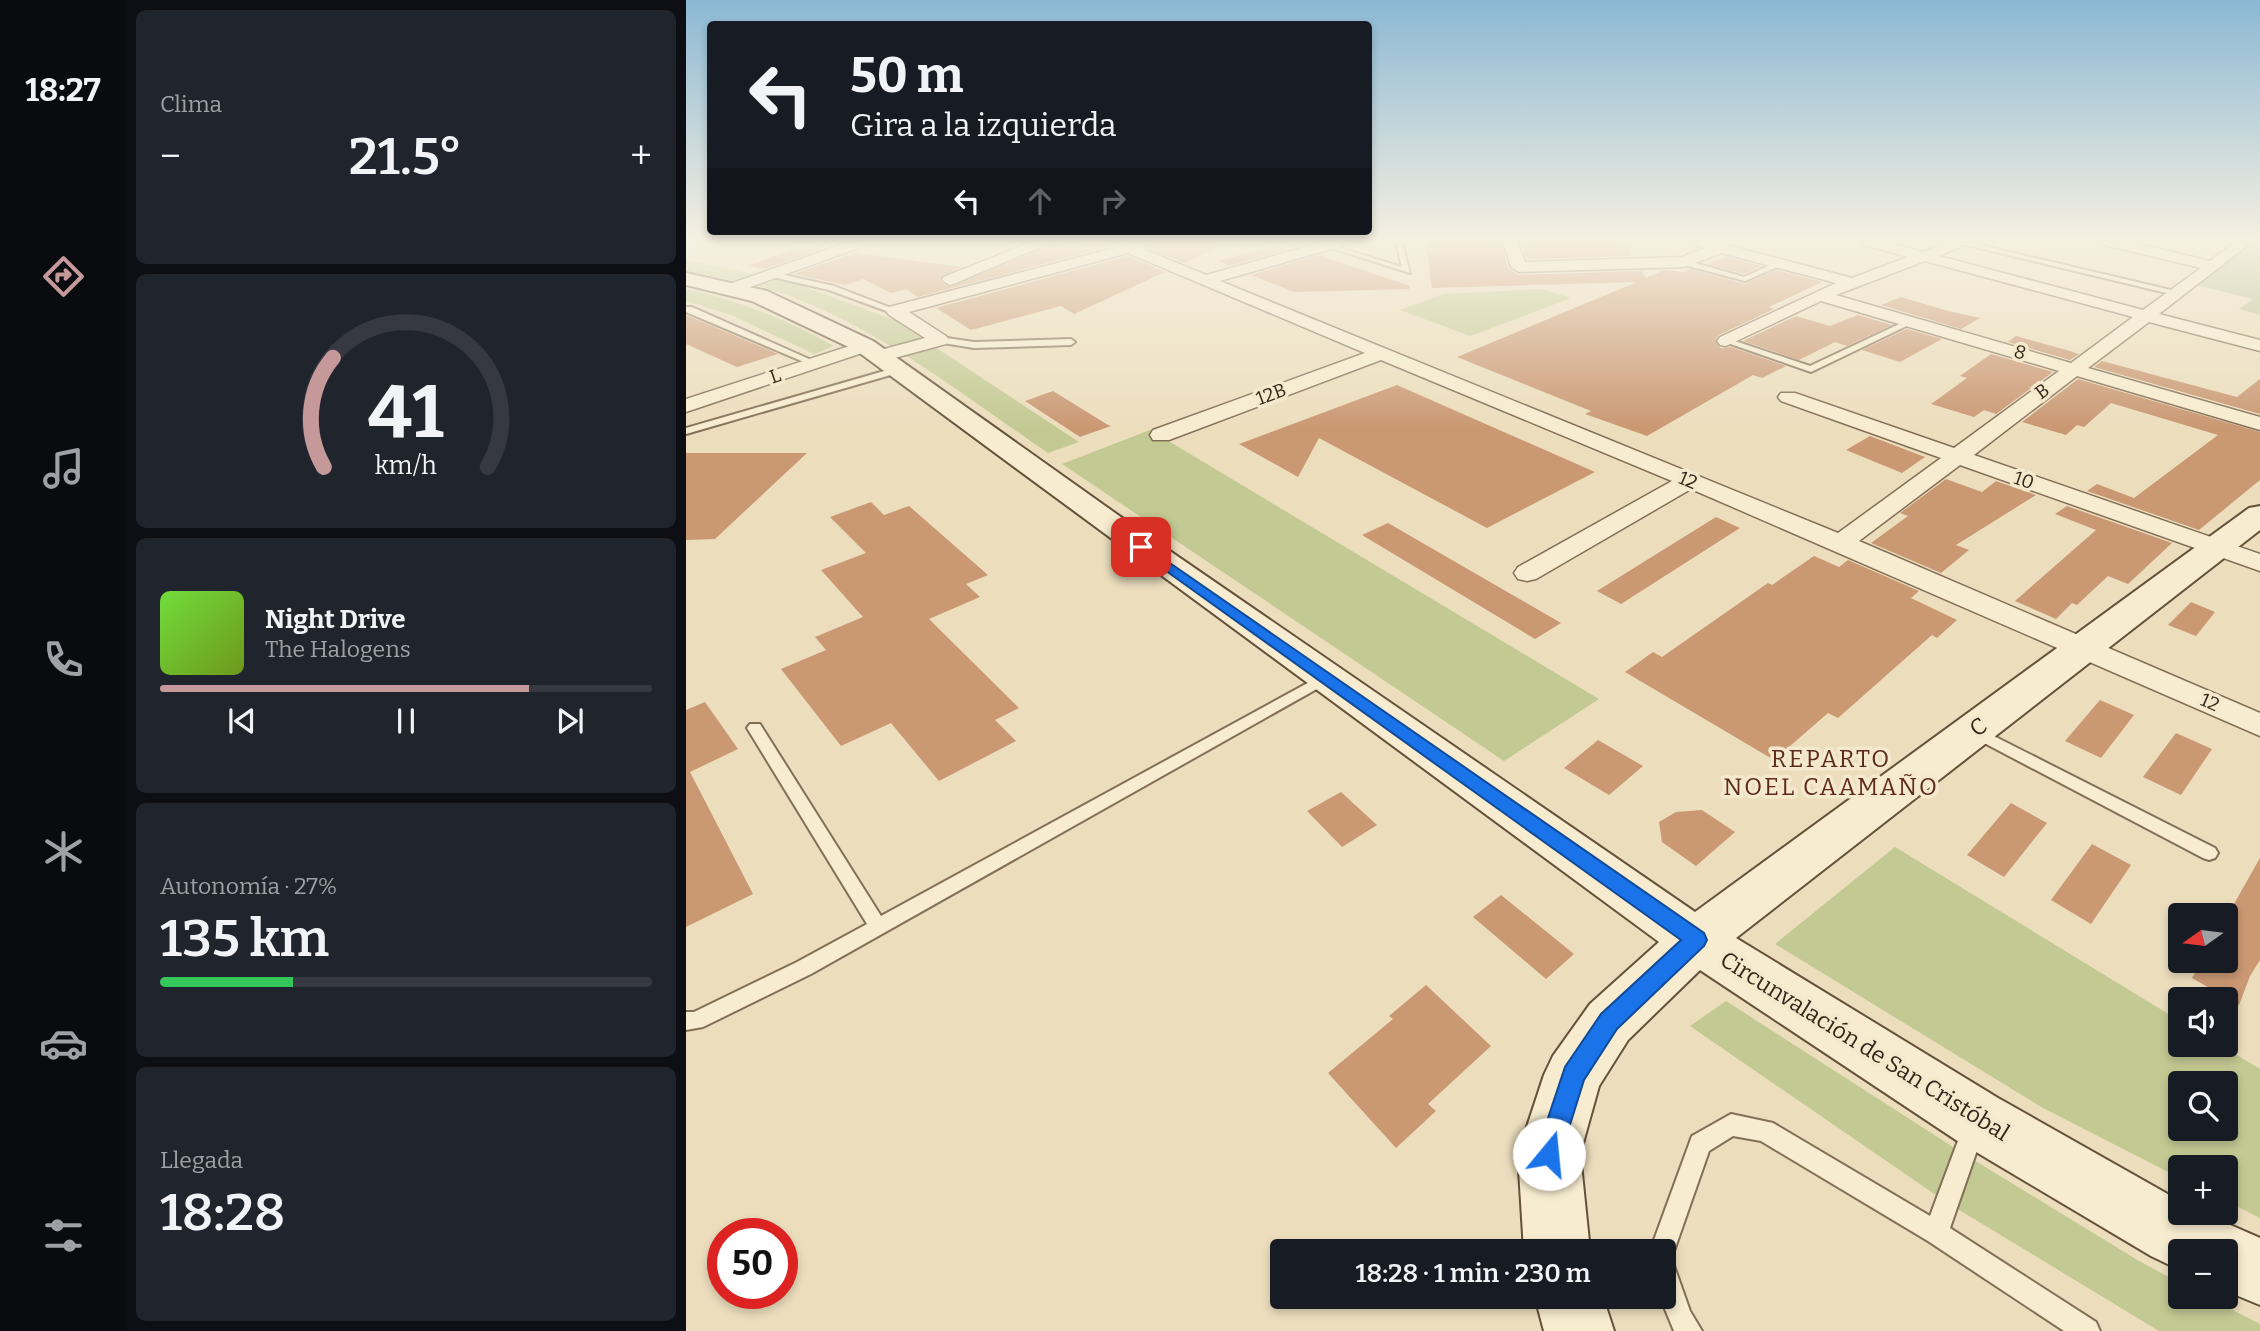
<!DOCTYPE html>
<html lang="es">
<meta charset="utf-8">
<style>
:root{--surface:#171b24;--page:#20242c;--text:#f1f3f6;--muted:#9ea1a6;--line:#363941;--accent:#c5989a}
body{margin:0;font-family:Bitter,serif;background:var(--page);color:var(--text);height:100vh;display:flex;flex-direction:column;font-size:26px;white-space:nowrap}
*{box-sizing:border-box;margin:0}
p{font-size:23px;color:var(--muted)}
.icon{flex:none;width:38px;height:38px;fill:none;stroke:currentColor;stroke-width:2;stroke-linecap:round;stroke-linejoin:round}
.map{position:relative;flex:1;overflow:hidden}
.panel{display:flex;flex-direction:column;gap:10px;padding:10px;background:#0d0f14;width:560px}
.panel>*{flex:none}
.hud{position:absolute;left:21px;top:21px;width:665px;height:214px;border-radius:7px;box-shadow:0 4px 10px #0003;background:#171b24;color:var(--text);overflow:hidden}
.needle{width:46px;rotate:256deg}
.tools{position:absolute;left:1482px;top:903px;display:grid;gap:14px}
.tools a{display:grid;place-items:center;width:70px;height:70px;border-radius:7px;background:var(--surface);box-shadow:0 4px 10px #0003;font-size:35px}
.speed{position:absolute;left:21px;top:1218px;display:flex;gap:14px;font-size:35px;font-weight:700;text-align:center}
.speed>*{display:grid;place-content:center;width:91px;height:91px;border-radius:50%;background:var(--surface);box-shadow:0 4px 10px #0003;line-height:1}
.speed .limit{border:10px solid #d22;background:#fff;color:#111}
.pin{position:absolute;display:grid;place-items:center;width:60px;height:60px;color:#fff;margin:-30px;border-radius:14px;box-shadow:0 4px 10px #0006}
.me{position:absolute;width:77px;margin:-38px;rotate:17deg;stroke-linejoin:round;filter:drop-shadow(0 0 5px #0008)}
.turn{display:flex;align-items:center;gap:24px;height:147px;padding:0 28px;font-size:32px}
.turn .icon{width:91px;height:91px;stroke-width:2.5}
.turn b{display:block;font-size:49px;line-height:60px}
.lanes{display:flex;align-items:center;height:66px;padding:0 28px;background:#0003;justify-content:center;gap:35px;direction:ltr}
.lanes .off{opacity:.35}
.big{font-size:52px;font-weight:600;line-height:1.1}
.panel .tile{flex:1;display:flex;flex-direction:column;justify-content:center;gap:10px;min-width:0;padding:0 24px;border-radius:10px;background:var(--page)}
.panel .dial{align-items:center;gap:0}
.dial svg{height:182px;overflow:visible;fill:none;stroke:var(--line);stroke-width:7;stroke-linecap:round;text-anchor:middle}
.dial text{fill:var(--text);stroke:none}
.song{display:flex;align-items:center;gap:21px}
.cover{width:84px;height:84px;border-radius:10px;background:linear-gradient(135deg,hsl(100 70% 55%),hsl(80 70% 35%))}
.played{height:7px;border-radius:4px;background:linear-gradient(90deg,var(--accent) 75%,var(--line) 75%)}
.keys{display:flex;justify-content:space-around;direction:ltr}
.heat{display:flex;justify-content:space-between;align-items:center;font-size:38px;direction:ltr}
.charge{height:10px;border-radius:5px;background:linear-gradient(90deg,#34c759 27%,var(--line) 0)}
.trip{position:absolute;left:584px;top:1239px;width:406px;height:70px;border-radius:7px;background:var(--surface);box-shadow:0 4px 10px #0003;font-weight:600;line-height:70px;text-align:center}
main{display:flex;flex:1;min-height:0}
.menu{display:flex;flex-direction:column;width:126px;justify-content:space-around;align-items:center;background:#090b0e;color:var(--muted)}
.menu .icon{width:49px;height:49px}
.menu .current{color:var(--accent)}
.menu b{font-size:32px;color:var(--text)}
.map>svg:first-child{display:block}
</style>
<main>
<nav class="menu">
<b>18:27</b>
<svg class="icon current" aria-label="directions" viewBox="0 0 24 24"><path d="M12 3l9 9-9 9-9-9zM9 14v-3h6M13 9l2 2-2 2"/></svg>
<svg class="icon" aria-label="music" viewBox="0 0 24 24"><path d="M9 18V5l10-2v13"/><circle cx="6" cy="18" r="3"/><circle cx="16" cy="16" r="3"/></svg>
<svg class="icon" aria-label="phone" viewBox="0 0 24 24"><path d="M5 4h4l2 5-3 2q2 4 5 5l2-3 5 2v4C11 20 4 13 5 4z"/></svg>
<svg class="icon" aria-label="climate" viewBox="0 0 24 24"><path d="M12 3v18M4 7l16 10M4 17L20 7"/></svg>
<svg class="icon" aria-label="car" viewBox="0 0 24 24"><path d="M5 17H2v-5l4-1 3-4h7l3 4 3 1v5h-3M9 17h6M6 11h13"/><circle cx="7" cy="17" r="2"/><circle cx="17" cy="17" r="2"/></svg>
<svg class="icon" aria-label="filters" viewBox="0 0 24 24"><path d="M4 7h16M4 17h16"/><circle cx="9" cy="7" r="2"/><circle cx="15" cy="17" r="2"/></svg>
</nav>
<section class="panel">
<div class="tile"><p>Clima</p>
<div class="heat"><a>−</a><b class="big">21.5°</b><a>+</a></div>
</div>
<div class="tile dial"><svg viewBox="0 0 100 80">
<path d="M14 69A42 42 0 1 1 86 69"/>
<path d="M14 69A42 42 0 0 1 18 21" stroke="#c5989a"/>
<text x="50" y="56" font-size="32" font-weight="700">41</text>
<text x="50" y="72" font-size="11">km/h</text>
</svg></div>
<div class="tile">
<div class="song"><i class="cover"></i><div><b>Night Drive</b><p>The Halogens</p></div></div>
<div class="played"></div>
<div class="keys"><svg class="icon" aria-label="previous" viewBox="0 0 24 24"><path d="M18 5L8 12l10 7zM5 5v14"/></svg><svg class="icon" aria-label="pause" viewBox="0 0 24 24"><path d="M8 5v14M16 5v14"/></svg><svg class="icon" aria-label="next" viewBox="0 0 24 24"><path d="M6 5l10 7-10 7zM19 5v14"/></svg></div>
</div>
<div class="tile"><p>Autonomía · 27%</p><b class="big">135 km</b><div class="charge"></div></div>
<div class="tile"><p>Llegada</p><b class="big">18:28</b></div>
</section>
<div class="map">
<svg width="1574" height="1331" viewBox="0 0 1574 1331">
<rect width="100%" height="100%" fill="#ecdebd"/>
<path fill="#c2c992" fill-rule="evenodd" d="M0,260L109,283L208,320L393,442L362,453C281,398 201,334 109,298C74,284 37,278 0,271Z
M0,289C53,300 101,320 148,346L128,354L45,315L0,301Z
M855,289L885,298L784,336L714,310L757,294Z
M464,430L913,699L818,761L376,464Z
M1209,847L1494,1021V1045H1534L1574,1069V1218L1540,1201V1167H1494V1178L1357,1108L1089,944ZM1540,1083V1129H1494V1083Z
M1040,1001L1278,1154L1453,1261L1494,1283V1297H1521L1574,1324V1331H1473L1260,1202L1004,1026Z"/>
<path fill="#b8be91" d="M1564,242H1574V315L1553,309L1567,299L1510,285Z"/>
<path fill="#ca9873" d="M408,242H417L422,247L232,297L220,289L205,293L177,279L159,285L108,274L168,253L276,267L254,279L255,282L265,287L368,243L387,247Z
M460,242H543L498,263L461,248Z
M740,242H815L822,268L833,275L955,271L960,278L978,270L997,272L1005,269L1058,284L1090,270L1136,282L1083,307L1088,309L1033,335L1029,339L1034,348L1045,347L1100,366L1076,378L1067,375L961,436L899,414L905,411L771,357L951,282L746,288Z
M834,242H937L946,256L841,259Z
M591,245L602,249L543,266L532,261Z
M115,246L135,249L79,269L61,266Z
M633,255L724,286L723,289L608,292L565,275Z
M442,256L479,272L388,314L375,306L285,330L250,308Z
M1040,257L1075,266L1058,274L1021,264Z
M1215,297L1262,311L1294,318L1275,329L1195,305Z
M0,315L92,354L51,367L0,344Z
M1172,315L1206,325L1161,346L1149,342L1113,360L1057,341L1110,316L1144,326Z
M1221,329L1256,339L1214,362L1176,350Z
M1330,336L1384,351L1393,354L1384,360L1322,342Z
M1305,354L1367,372L1310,414L1298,410L1288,417L1245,404L1281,378L1274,376Z
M1416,361L1551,397L1574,379V414L1408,367Z
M1392,379L1574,432V480L1513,530L1401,491L1411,484L1448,498L1532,435L1425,403L1398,427L1391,425L1380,435L1336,422Z
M711,385L909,472L801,528L633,438L612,477L553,444Z
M367,391L422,425L425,426L394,437L339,401Z
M1184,436L1239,457L1216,473L1160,450Z
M0,453H121L29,539L0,540Z
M1260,479L1296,492L1310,481L1350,495L1270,545L1283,550L1255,573L1185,543L1222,516L1214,513Z
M185,502L198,515L223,506L302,575L280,584L294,597L243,619L333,708L309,720L330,741L253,781L205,723L155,746L95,669L140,650L129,637L177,617L135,570L180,553L144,517Z
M1381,506L1486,543L1442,584L1422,576L1391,605L1386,603L1370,619L1329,601L1410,530L1369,514Z
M1030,517L1054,528L935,604L911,591Z
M702,523L875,623L849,639L676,535Z
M1128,556L1153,567L1162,560L1233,591L1225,598L1271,620L1251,638L1246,635L1152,718L1142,713L1088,760L939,672L967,652L976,657L1082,583L1086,585Z
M1505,602L1529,612L1510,636L1482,625Z
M1414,700L1448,715L1415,758L1379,741Z
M19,702L52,749L4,772L67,894L0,927V710Z
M1490,733L1526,749L1495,795L1457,777Z
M912,740L957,766L923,795L878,768Z
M655,792L691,825L656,847L621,811Z
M1325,803L1361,823L1318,877L1281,855Z
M1016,810L1049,832L1010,866L976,842L973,822L990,812Z
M1406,844L1445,865L1405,924L1365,900Z
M1574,858V960L1564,976L1553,1005L1506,978L1516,961H1540V918Z
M815,895L888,954L860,979L787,917Z
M740,985L805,1046L742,1104L750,1111L710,1148L642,1073L707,1019L703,1016Z"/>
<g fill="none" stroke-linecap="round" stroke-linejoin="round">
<g stroke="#836f57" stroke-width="4">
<path id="lane" d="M710,242H716L724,273L639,246L644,245L716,267Z
M1281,242L1489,291L1493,293L1489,295L1272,243Z
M998,260L1058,277L1091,262L1098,264L1059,281L995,264Z
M85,272L148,286L213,311L206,313L143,290L82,276L81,274Z
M0,307H6L132,363L125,365L0,312Z
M1224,319L1231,321L1125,372L1036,341L1043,339L1124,366Z
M254,337L288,342L385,339L389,342L385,345L288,348L251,342L250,340Z
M212,367L217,370L215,372L0,434V428Z
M640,673L645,675L647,678L645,681L125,974L17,1027L0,1030V1012H8L111,962L181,924L61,728L64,724H74L195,916Z
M1288,726L1529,848L1532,853L1529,858L1523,860L1517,858L1283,735L1280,731L1283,727Z
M1045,1114L1087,1123L1244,1216L1279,1122L1287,1119L1295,1122L1298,1130L1264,1228L1410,1322L1414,1331H1378L1242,1241L1075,1141L1047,1136L1023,1151L988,1251L984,1259L981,1261L987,1263L1004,1311L1016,1331H988L974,1297H978V1251H964L1006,1136Z"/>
</g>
<g stroke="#836f57" stroke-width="3">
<path id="street" d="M345,242H366L270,283L264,285L256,280L258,277Z
M420,242L457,243L459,246L457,249L520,275L637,242H661L659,245L534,281L1152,533L1255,458L1095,401L1092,397L1095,393H1109L1268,448L1373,371L1135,301L1040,346L1034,345L1031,341L1034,337L1150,283L1035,253L998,267L833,272L825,267L817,242H831L839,262L996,257L1019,248L1011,246L1009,242H1030L1166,278L1222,257L1178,245L1176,242H1201L1237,252L1263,242H1284L1253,256L1457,310L1515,268L1419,245L1417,242H1444L1524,261L1549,242H1566L1473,314L1574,340V351L1463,322L1402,368L1574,417V430L1391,376L1288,455L1574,554V571L1274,465L1173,541L1574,713V736L1005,489L850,579L841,581L832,579L828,573L832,567L986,481L695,360L483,440H467L464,435L467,430L679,353L442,253L223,312L260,336L263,340L260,344L194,362L185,356L187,352L239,338L203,315L200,311L203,307L428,248ZM1239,261L1447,317L1385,363L1150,295Z
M160,243H170L172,246L170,249L50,292L44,294L36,289L38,286Z
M179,341L185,342L188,346L185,350L0,412V399Z"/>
</g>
<g stroke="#65503a" stroke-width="4">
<path id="secondary" d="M0,273L81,291L187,341L446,525L1009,912L1563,508L1574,506V530L1050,938L1312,1098L1494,1201V1213H1517L1574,1238V1305L1540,1291V1251H1494V1270L1465,1256L1270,1140L1014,970L942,1040L913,1086L894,1154L904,1251H838L832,1154L858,1075L867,1056L904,1004L973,942L171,351L66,301L0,285Z
M849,1297H917L928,1331H858Z"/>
</g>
<use href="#lane" fill="#f7eccf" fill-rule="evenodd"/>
<use href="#street" fill="#f7eccf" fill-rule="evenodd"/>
<use href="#secondary" fill="#f7eccf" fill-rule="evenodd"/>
</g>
<linearGradient id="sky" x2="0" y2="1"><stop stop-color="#8bb8d4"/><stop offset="0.56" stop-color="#f6f0e1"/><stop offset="1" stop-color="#f6f0e1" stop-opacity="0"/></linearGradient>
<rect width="1574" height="429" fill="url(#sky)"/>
<path fill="#1a73e8" stroke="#114b97" stroke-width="2" d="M455,543L1018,933L1021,940L1018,946L931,1029L898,1080L872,1163L863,1166L854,1163L850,1154L879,1067L915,1014L995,940L451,550L449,547Z"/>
<g text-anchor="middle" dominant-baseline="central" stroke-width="7" stroke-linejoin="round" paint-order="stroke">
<g font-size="19" fill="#33271b" stroke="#f4e9cc">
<text transform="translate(1334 352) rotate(16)">8</text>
<text transform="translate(89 376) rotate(-19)">L</text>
<text transform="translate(1356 391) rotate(-37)">B</text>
<text transform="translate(585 394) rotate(-20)">12B</text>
<text transform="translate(1002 480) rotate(23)">12</text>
<text transform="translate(1338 480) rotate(19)">10</text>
<text transform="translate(1524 702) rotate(24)">12</text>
</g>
<g font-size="23" fill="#33271b" stroke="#f4e9cc">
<text transform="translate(1292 727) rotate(-37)">C</text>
<text transform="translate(1179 1046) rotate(32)">Circunvalación de San Cristóbal</text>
</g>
<g font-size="24" letter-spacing="2" fill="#5e2a1c" stroke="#f4e9cc">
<text x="1145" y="759">REPARTO<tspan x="1145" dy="28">NOEL CAAMAÑO</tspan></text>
</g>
</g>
</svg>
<div class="tools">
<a><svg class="needle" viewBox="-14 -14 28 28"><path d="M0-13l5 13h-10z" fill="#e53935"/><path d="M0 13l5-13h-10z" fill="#9ea1a6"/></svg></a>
<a><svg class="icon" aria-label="sound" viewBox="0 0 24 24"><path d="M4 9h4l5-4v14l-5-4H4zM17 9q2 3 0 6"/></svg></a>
<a><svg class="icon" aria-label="search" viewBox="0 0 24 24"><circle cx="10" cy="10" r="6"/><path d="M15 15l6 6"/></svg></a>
<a>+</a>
<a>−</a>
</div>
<div class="speed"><div class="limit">50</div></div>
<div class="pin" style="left:455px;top:547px;background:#d93025"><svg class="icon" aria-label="arrive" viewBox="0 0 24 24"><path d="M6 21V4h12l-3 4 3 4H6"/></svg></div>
<svg class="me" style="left:863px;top:1154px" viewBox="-20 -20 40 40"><circle r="19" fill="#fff"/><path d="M0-13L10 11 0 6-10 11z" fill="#1a73e8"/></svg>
<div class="trip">18:28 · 1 min · 230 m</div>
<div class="hud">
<div class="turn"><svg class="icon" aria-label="left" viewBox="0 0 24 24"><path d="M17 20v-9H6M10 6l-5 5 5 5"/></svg><div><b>50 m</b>Gira a la izquierda</div></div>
<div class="lanes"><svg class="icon" aria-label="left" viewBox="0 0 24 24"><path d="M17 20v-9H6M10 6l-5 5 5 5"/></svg><svg class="icon off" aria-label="ahead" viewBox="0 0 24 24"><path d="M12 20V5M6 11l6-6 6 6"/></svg><svg class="icon off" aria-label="right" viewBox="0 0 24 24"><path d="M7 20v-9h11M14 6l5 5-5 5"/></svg></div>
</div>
</div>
</main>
